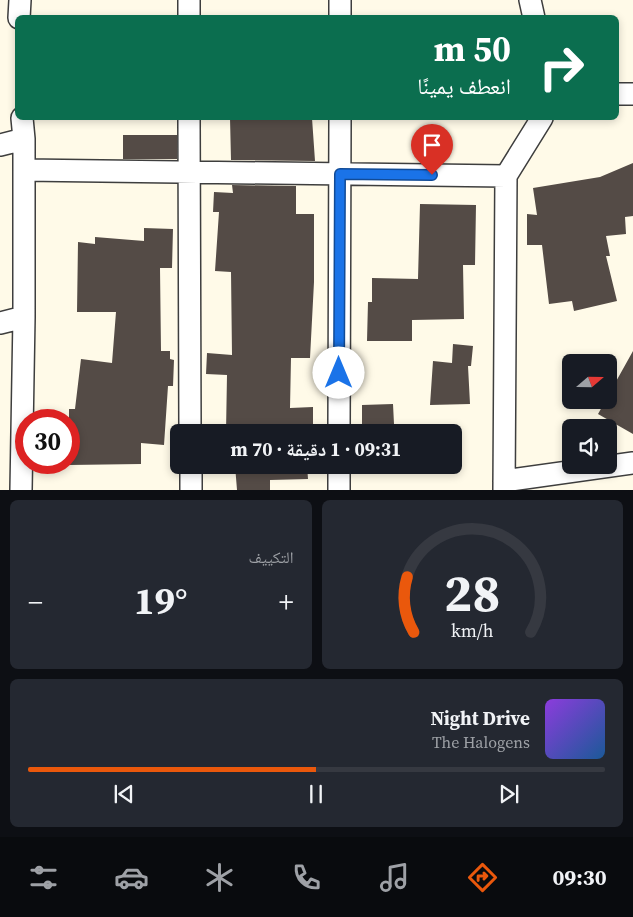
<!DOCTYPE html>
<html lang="ar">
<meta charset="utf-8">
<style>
:root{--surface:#171b24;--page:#242831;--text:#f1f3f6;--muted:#9ea1a6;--line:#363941;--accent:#ea580c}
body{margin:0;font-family:"Source Serif 4","Noto Naskh Arabic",serif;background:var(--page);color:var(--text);direction:rtl;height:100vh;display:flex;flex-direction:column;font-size:19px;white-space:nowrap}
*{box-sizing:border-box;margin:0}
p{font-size:16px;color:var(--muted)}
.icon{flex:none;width:28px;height:28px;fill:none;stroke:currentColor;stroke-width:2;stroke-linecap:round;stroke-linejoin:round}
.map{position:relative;height:490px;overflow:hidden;direction:ltr}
.sheet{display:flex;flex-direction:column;gap:10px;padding:10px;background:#0d0f14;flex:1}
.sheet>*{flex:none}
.banner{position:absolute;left:15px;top:15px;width:604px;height:105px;border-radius:8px;box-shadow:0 2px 8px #0003;direction:rtl;background:#0b6e4f;color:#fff;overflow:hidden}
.needle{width:32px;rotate:70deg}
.buttons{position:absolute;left:562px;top:354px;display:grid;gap:10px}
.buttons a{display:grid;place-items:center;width:55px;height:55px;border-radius:8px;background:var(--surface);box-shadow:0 2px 8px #0003;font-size:25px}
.speed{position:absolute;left:15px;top:409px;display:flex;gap:10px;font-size:25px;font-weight:700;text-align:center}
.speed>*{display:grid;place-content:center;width:65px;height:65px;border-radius:50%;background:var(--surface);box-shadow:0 2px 8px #0003;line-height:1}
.speed .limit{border:8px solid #d22;background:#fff;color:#111}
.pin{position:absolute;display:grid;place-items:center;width:42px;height:42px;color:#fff;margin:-51px -21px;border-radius:50% 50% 50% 0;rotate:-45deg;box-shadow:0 0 5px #0007}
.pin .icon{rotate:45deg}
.me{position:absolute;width:55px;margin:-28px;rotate:0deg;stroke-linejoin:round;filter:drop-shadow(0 0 4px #0008)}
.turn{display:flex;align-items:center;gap:18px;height:105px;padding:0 25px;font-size:22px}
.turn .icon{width:65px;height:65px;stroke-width:2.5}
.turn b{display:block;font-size:35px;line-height:42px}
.big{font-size:38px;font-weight:700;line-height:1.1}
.sheet .widget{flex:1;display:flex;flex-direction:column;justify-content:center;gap:8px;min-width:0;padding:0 18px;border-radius:8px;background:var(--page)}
.sheet .dial{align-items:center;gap:0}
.dial svg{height:130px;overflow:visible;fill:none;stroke:var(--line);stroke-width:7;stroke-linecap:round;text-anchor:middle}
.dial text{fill:var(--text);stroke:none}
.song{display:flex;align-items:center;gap:15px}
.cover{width:60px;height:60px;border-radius:8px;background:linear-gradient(135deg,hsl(270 70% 55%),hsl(210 70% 35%))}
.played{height:5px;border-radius:2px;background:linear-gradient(90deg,var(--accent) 50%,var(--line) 50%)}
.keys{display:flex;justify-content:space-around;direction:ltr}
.heat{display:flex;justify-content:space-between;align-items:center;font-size:28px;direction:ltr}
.sheet .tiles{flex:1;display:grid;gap:10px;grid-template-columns:1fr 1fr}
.widget:last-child{grid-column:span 2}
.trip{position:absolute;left:170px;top:424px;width:292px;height:50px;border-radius:8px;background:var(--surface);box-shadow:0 2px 8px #0003;font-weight:700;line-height:50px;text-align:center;direction:rtl}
.tab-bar{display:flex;height:80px;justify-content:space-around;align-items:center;background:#090b0e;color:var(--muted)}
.tab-bar .icon{width:35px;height:35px}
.tab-bar .active{color:var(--accent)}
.tab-bar b{font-size:22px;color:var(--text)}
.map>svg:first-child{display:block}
</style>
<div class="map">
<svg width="633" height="490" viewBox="0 0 633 490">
<rect width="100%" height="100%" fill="#fffae8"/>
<path fill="#544b46" d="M230,118H312L315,161L231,160Z
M123,135H177V159H123Z
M633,163V216L625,217L626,234L606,236L610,256H606L617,301L574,311L572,301L549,304L542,245H527V214L537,215L533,188L600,177Z
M232,185L296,186V214H314V282L310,358H291L290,408L313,407V432H226L227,375L206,374L207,353L232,355L231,272L215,271L219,212H213L214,192L233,193Z
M420,204L476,205L475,265H463L464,319L412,320V341H367L368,302H372V278L418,279Z
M144,228L173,229L172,268H160L161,351H170V359L174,360L173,386H168L164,445L141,443V464L69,465V409H75L81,359L112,363L116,312H77L78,242L95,244V237L144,241Z
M453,344L473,346L471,366H468L470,404L430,405L433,361L452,363Z
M633,351V434L598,414L606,400H609V394Z
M393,404L394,424L362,425V405Z
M235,465H307L308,479L270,480V490H237Z"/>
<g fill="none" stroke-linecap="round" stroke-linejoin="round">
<g stroke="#3e3e3e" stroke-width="24">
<path id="street" d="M189,0V18
M530,0L534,18
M19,18L20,0
M340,18V0
M616,94H633
M189,118L190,432
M0,145L24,139
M24,170L506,176
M0,323L24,317
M339,432L340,118
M191,465V490
M504,481L633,463
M21,490L24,317V139L22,118
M339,490V465
M504,490L506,176L542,118"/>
</g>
<use href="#street" stroke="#fff" stroke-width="21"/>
</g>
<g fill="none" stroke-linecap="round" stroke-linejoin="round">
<g stroke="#114b97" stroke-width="12">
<path id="route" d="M339,373L340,174L432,175"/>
</g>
<use href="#route" stroke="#1a73e8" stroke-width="9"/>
</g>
</svg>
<div class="buttons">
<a><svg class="needle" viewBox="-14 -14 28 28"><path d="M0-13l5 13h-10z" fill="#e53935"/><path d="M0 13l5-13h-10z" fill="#9ea1a6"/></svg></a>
<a><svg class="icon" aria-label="sound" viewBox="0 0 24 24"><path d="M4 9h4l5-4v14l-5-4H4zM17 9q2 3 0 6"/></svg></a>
</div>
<div class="speed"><div class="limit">30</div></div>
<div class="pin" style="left:432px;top:175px;background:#d93025"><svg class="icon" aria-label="arrive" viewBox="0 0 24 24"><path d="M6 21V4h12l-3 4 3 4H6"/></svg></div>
<svg class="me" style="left:339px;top:373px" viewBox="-20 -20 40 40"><circle r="19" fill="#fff"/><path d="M0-13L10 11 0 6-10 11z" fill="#1a73e8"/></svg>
<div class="trip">09:31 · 1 دقيقة · 70 m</div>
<div class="banner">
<div class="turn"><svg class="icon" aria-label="right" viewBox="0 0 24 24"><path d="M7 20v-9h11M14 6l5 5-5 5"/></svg><div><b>50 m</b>انعطف يمينًا</div></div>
</div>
</div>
<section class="sheet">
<div class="tiles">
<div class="widget dial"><svg viewBox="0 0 100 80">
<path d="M14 69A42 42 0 1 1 86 69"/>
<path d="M14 69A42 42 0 0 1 10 35" stroke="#ea580c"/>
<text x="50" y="56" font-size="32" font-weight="700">28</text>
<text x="50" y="72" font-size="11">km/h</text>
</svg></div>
<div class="widget"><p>التكييف</p>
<div class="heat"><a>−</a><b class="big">19°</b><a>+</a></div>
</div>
<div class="widget">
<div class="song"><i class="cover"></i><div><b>Night Drive</b><p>The Halogens</p></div></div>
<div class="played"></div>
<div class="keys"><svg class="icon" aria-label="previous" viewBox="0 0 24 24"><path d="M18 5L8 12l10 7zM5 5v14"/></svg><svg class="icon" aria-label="pause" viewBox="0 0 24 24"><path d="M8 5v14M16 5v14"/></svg><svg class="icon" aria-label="next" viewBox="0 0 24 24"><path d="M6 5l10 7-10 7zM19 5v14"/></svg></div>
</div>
</div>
</section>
<nav class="tab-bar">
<b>09:30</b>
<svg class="icon active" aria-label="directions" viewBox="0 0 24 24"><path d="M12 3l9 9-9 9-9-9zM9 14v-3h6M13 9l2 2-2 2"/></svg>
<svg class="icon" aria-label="music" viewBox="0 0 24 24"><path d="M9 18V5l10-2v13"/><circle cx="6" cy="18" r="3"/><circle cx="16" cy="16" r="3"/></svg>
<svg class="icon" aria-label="phone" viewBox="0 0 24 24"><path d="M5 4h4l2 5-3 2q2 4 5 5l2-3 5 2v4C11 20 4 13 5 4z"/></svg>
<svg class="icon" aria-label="climate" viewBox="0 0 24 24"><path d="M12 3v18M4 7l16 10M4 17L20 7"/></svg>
<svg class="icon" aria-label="car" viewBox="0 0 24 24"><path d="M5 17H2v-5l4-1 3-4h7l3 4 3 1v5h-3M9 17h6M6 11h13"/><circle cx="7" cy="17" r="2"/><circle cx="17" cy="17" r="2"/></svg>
<svg class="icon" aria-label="filters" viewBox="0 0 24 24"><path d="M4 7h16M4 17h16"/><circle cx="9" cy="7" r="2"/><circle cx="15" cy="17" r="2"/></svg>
</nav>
